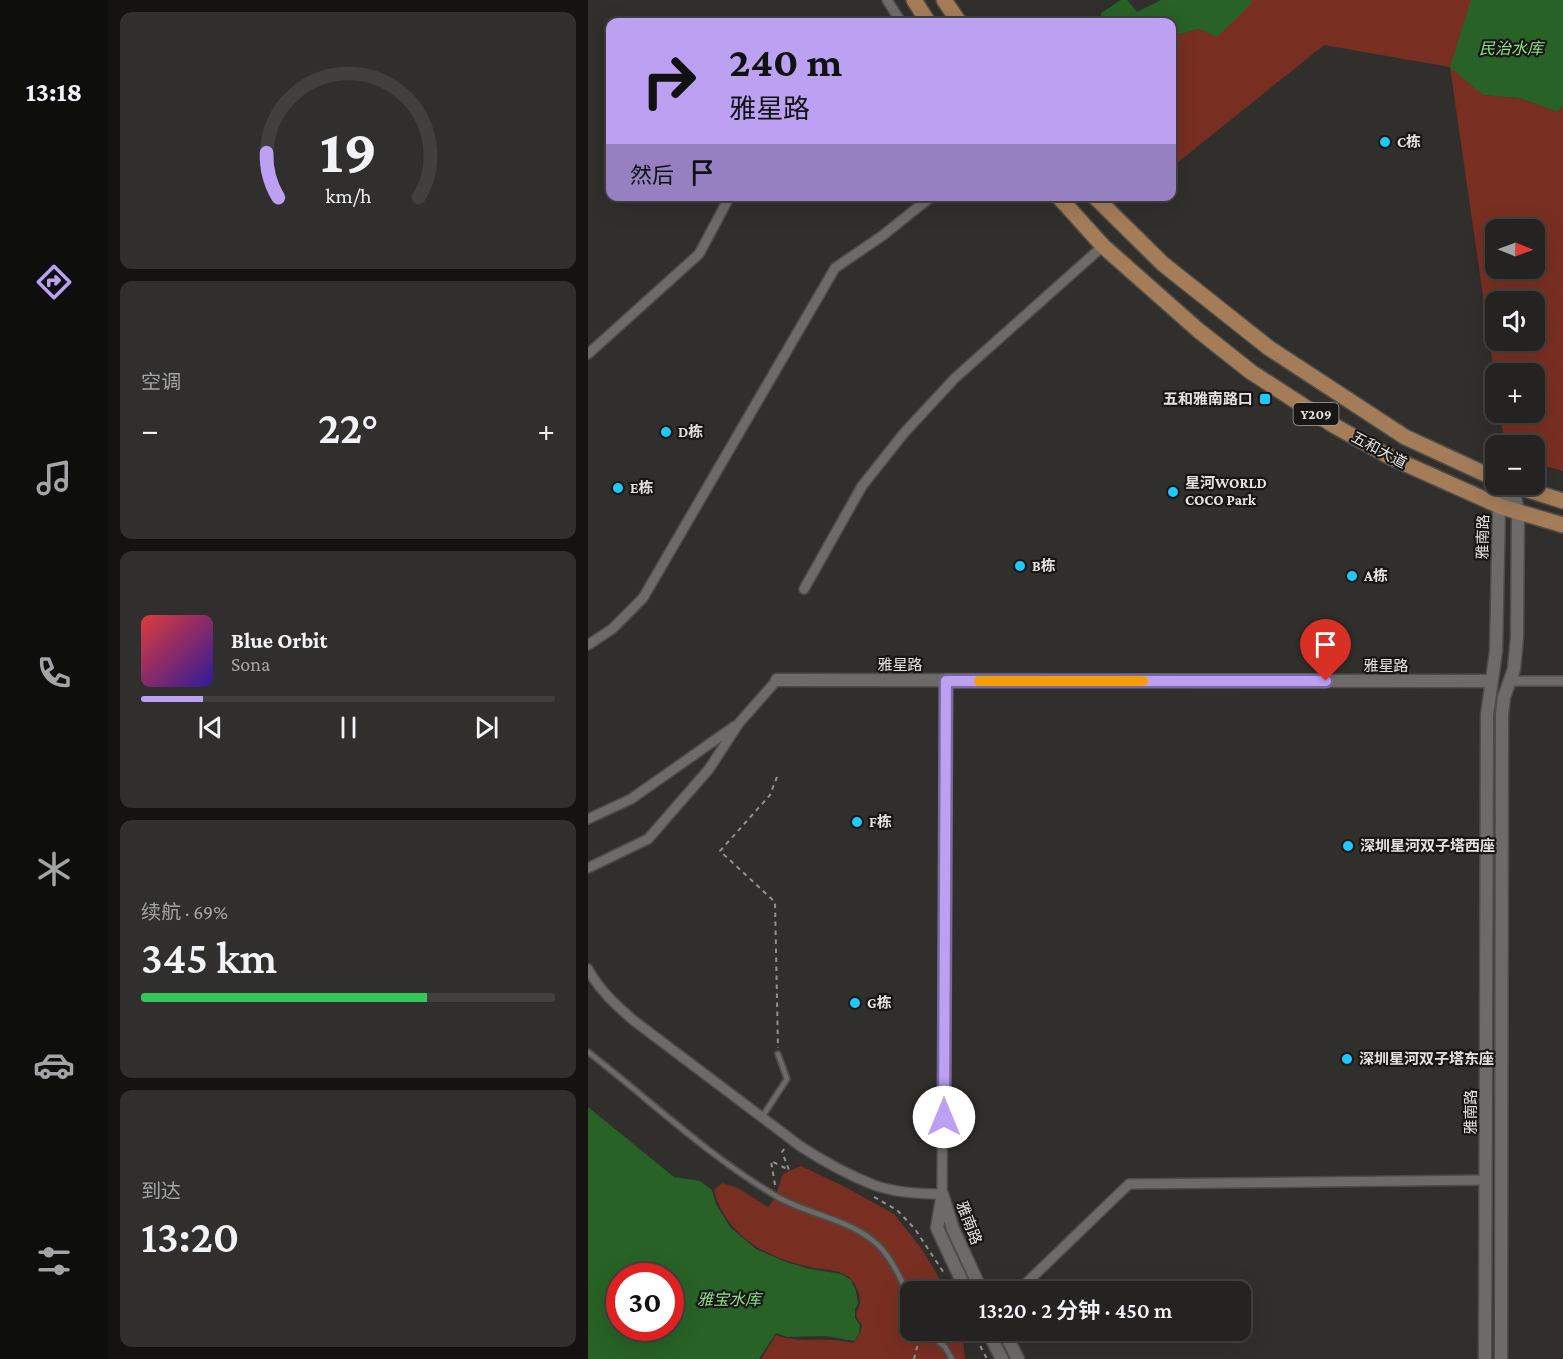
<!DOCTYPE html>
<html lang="zh">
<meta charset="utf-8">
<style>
:root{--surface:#242321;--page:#302f2e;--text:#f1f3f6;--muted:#a3a4a5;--line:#41403f;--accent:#bca0f2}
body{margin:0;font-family:"Crimson Pro","Noto Sans SC",serif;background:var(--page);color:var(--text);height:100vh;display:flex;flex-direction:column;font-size:22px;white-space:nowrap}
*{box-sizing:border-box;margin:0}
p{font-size:20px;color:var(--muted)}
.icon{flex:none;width:33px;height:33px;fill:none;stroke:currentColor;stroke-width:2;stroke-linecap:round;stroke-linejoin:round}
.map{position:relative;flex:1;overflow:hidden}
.panel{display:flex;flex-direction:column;gap:12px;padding:12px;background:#141312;width:480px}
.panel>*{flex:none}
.guide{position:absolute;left:18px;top:18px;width:570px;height:183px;border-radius:12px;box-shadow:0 6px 24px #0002,0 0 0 2px var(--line);background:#bca0f2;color:#111;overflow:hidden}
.needle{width:39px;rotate:91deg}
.fabs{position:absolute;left:897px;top:219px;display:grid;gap:12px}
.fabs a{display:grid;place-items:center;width:60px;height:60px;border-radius:12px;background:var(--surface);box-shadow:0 6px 24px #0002,0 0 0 2px var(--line);font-size:30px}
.speed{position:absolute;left:18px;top:1263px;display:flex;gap:12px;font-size:30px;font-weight:700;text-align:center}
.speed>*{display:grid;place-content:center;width:78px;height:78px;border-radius:50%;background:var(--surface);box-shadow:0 6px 24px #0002,0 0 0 2px var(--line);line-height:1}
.speed .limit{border:9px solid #d22;background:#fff;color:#111}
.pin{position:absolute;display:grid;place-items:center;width:51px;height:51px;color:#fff;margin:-62px -26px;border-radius:50% 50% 50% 0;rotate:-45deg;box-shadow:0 0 6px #0007}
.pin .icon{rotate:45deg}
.me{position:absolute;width:66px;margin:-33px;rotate:0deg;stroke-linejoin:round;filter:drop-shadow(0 0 4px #0008)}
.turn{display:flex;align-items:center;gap:21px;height:126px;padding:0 24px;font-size:27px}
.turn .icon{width:78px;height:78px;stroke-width:2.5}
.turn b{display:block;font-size:42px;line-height:51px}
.then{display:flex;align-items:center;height:57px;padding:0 24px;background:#0003;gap:12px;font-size:22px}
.big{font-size:45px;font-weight:600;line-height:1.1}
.panel .card{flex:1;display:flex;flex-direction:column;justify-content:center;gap:9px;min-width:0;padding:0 21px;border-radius:12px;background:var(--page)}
.panel .dial{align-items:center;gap:0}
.dial svg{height:156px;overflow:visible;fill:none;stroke:var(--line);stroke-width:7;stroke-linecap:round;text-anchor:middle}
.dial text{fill:var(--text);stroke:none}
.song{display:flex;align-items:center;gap:18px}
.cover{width:72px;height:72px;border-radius:9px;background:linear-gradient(135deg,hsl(0 70% 55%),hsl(250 70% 35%))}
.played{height:6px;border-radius:3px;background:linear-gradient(90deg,var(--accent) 15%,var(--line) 15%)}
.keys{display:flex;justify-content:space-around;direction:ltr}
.heat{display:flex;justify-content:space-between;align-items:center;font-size:33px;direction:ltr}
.charge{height:9px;border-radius:4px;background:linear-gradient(90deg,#34c759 69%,var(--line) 0)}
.trip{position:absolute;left:312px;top:1281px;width:351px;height:60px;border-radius:12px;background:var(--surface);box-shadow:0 6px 24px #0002,0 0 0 2px var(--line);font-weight:600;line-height:60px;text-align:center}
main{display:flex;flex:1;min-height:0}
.menu{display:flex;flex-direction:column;width:108px;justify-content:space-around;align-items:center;background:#0e0e0d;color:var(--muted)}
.menu .icon{width:42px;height:42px}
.menu .active{color:var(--accent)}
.menu b{font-size:27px;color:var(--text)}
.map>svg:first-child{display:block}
</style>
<main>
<nav class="menu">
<b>13:18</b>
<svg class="icon active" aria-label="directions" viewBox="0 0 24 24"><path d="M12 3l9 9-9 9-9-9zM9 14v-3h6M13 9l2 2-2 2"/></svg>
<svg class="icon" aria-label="music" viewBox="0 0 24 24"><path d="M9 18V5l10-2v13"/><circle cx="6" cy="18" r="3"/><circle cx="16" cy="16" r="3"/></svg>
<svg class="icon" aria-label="phone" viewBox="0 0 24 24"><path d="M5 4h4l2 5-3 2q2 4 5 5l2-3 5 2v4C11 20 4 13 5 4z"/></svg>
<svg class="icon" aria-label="climate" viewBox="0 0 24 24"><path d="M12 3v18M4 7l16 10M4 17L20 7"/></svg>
<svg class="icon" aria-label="car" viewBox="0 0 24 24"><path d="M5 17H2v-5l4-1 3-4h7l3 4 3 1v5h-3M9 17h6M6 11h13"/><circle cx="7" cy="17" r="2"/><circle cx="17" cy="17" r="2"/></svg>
<svg class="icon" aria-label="filters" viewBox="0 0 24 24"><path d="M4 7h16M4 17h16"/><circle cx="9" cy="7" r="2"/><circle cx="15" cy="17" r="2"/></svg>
</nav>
<section class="panel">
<div class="card dial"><svg viewBox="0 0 100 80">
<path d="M14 69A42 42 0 1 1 86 69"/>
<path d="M14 69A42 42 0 0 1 8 46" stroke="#bca0f2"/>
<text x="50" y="56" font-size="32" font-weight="700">19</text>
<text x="50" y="72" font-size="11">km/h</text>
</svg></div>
<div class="card"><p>空调</p>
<div class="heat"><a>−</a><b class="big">22°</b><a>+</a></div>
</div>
<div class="card">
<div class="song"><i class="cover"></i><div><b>Blue Orbit</b><p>Sona</p></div></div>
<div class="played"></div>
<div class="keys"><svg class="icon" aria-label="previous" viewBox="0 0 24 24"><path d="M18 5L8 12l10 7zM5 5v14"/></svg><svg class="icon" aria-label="pause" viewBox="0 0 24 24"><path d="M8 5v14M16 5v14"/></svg><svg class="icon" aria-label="next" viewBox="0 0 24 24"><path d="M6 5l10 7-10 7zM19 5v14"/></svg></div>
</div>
<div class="card"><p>续航 · 69%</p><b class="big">345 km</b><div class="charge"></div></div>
<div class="card"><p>到达</p><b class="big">13:20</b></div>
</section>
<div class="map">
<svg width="975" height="1359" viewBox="0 0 975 1359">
<rect width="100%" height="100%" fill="#302f2c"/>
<path fill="#782f22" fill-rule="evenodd" d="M663,0H883L895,95L931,98L970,112L975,106V471L947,463L946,446L917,445L912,413L946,412V374H908L907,379L862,67L736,45L584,167V36L612,29L663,4ZM908,230H946V268H908ZM908,302H946V340H908Z
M213,1166L255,1186L306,1214L333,1248L359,1291L322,1292V1330L374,1331L377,1359H173L188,1335C210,1344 239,1336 265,1343L272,1334L274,1325C273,1324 269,1318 269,1317C267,1311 271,1309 272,1304C273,1296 268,1284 262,1278C252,1269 235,1270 222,1267C180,1259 137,1235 126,1190L134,1183L150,1188L180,1207L187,1198L195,1174Z"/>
<path fill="#286226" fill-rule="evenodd" d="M533,0H539L549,12L573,0H663V4L629,37L612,29L584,36V22H513V13Z
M883,0H975V106L970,112L931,98L895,95L862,67Z
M0,1107L86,1177L112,1181L124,1190L128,1204L142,1227L168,1249L198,1262L222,1269L254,1274L263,1280L268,1291L270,1304L267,1309V1318L272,1325L271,1334L266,1341L238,1336L199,1337L188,1333L171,1359H0ZM32,1276H82V1328H32Z"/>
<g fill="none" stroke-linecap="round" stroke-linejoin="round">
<g stroke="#4d4c49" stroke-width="8">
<path id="service" d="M0,1052C62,1100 120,1156 188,1196C220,1215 263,1219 290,1245C305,1260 314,1281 322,1300
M174,1117L199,1079L190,1054
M337,1330L357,1347L364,1359"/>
</g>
<g stroke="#4d4c49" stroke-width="12">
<path id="minor" d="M299,0L313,22
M0,354L111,254L142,196
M216,589L274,486L316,433L367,378L515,246
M0,645L24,629L55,598L247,268L294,236L344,196
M921,681H975
M0,819L43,799L147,726
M0,868L60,839L121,769L151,723L189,680
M0,969C11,990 28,1005 45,1020L212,1146C235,1161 260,1175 286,1185C307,1193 332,1194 354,1194L358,681
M429,1292L541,1184L898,1180"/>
</g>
<g stroke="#4d4c49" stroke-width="15">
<path id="tertiary" d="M189,680L904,681
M354,1194L365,1229L394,1292
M354,1199L349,1228L379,1292
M399,1330L414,1359
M415,1330L430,1359
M897,1359L899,715L908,651L911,506L925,486
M913,1359L914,714L916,697L926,669L929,637L930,512L925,486"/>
</g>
<g stroke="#4d4c49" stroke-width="18">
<path id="primary" d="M326,0L340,22
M356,0L371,22
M470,196L515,246L610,330L663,372L745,425L802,457L914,507L975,525
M506,196L575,264L681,348L817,437L908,479
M921,484L975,501"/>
</g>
<path stroke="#92918f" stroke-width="2" stroke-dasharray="4.5 4.5" stroke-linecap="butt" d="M189,777L182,795L132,851L187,902L190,1048
M187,1185L183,1161L201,1170L194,1152L197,1148
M286,1197L309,1210L327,1229L356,1273
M384,1330L399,1359
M326,1359L332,1336"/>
<use href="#service" stroke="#6c6b68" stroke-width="4.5"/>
<use href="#minor" stroke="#6c6b68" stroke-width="9"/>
<use href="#tertiary" stroke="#6c6b68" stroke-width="12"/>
<use href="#primary" stroke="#a47c58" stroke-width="15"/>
</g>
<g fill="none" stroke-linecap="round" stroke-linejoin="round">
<g stroke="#7a689d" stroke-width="15">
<path id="route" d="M356,1117L358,681H738"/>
</g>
<use href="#route" stroke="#bca0f2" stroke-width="10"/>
<path stroke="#f59e0b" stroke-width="10" d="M391,681H555"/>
</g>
<g fill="#1fc9fd" stroke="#181716" stroke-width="2">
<circle cx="797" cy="142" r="6"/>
<rect x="671" y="393" width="12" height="12" rx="3"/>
<circle cx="78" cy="432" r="6"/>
<circle cx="30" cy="488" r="6"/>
<circle cx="585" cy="492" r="6"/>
<circle cx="432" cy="566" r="6"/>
<circle cx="764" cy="576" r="6"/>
<circle cx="269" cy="822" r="6"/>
<circle cx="760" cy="846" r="6"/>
<circle cx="267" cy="1003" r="6"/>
<circle cx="759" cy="1059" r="6"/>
</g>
<g text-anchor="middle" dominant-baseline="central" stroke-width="4.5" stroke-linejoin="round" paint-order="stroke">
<rect fill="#181716" stroke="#a5a5a3" stroke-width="1.5" x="705.5" y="403" width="45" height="22" rx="4.5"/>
<g font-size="14" font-weight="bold" fill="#e2e2e0">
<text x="728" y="414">Y209</text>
</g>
<g font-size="15" font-weight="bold" fill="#e2e2e0" stroke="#181716" text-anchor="start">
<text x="809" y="142">C栋</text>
<text x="665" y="399" text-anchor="end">五和雅南路口</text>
<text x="90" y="432">D栋</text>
<text x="597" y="483">星河WORLD<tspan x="597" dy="17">COCO Park</tspan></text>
<text x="42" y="488">E栋</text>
<text x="444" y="566">B栋</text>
<text x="776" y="576">A栋</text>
<text x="281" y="822">F栋</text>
<text x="772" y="846">深圳星河双子塔西座</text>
<text x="279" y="1003">G栋</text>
<text x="771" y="1059">深圳星河双子塔东座</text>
</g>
<g font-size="15" fill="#e2e2e0" stroke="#181716">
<text transform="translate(791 450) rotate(28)">五和大道</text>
<text transform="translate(895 537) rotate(-89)">雅南路</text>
<text x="312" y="665">雅星路</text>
<text x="798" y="666">雅星路</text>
<text transform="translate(883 1112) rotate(-90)">雅南路</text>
<text transform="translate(381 1223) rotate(69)">雅南路</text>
</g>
<g font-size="16" font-style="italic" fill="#90e08a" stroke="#181716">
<text x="923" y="48">民治水库</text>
<text x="141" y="1299">雅宝水库</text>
</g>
</g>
</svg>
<div class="fabs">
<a><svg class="needle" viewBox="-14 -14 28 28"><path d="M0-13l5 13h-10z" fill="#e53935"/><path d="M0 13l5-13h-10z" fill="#a3a4a5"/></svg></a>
<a><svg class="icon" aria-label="sound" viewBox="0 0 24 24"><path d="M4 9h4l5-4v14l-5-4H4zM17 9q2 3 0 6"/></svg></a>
<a>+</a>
<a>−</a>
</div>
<div class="speed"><div class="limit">30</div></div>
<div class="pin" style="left:738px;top:681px;background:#d93025"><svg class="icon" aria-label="arrive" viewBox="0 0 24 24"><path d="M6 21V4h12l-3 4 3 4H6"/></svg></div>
<svg class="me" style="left:356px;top:1117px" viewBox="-20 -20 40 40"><circle r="19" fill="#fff"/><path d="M0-13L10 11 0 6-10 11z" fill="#bca0f2"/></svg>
<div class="trip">13:20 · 2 分钟 · 450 m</div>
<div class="guide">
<div class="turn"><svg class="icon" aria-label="right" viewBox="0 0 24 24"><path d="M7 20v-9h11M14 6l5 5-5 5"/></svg><div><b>240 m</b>雅星路</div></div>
<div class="then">然后<svg class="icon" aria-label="arrive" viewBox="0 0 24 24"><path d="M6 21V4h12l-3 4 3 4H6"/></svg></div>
</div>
</div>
</main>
